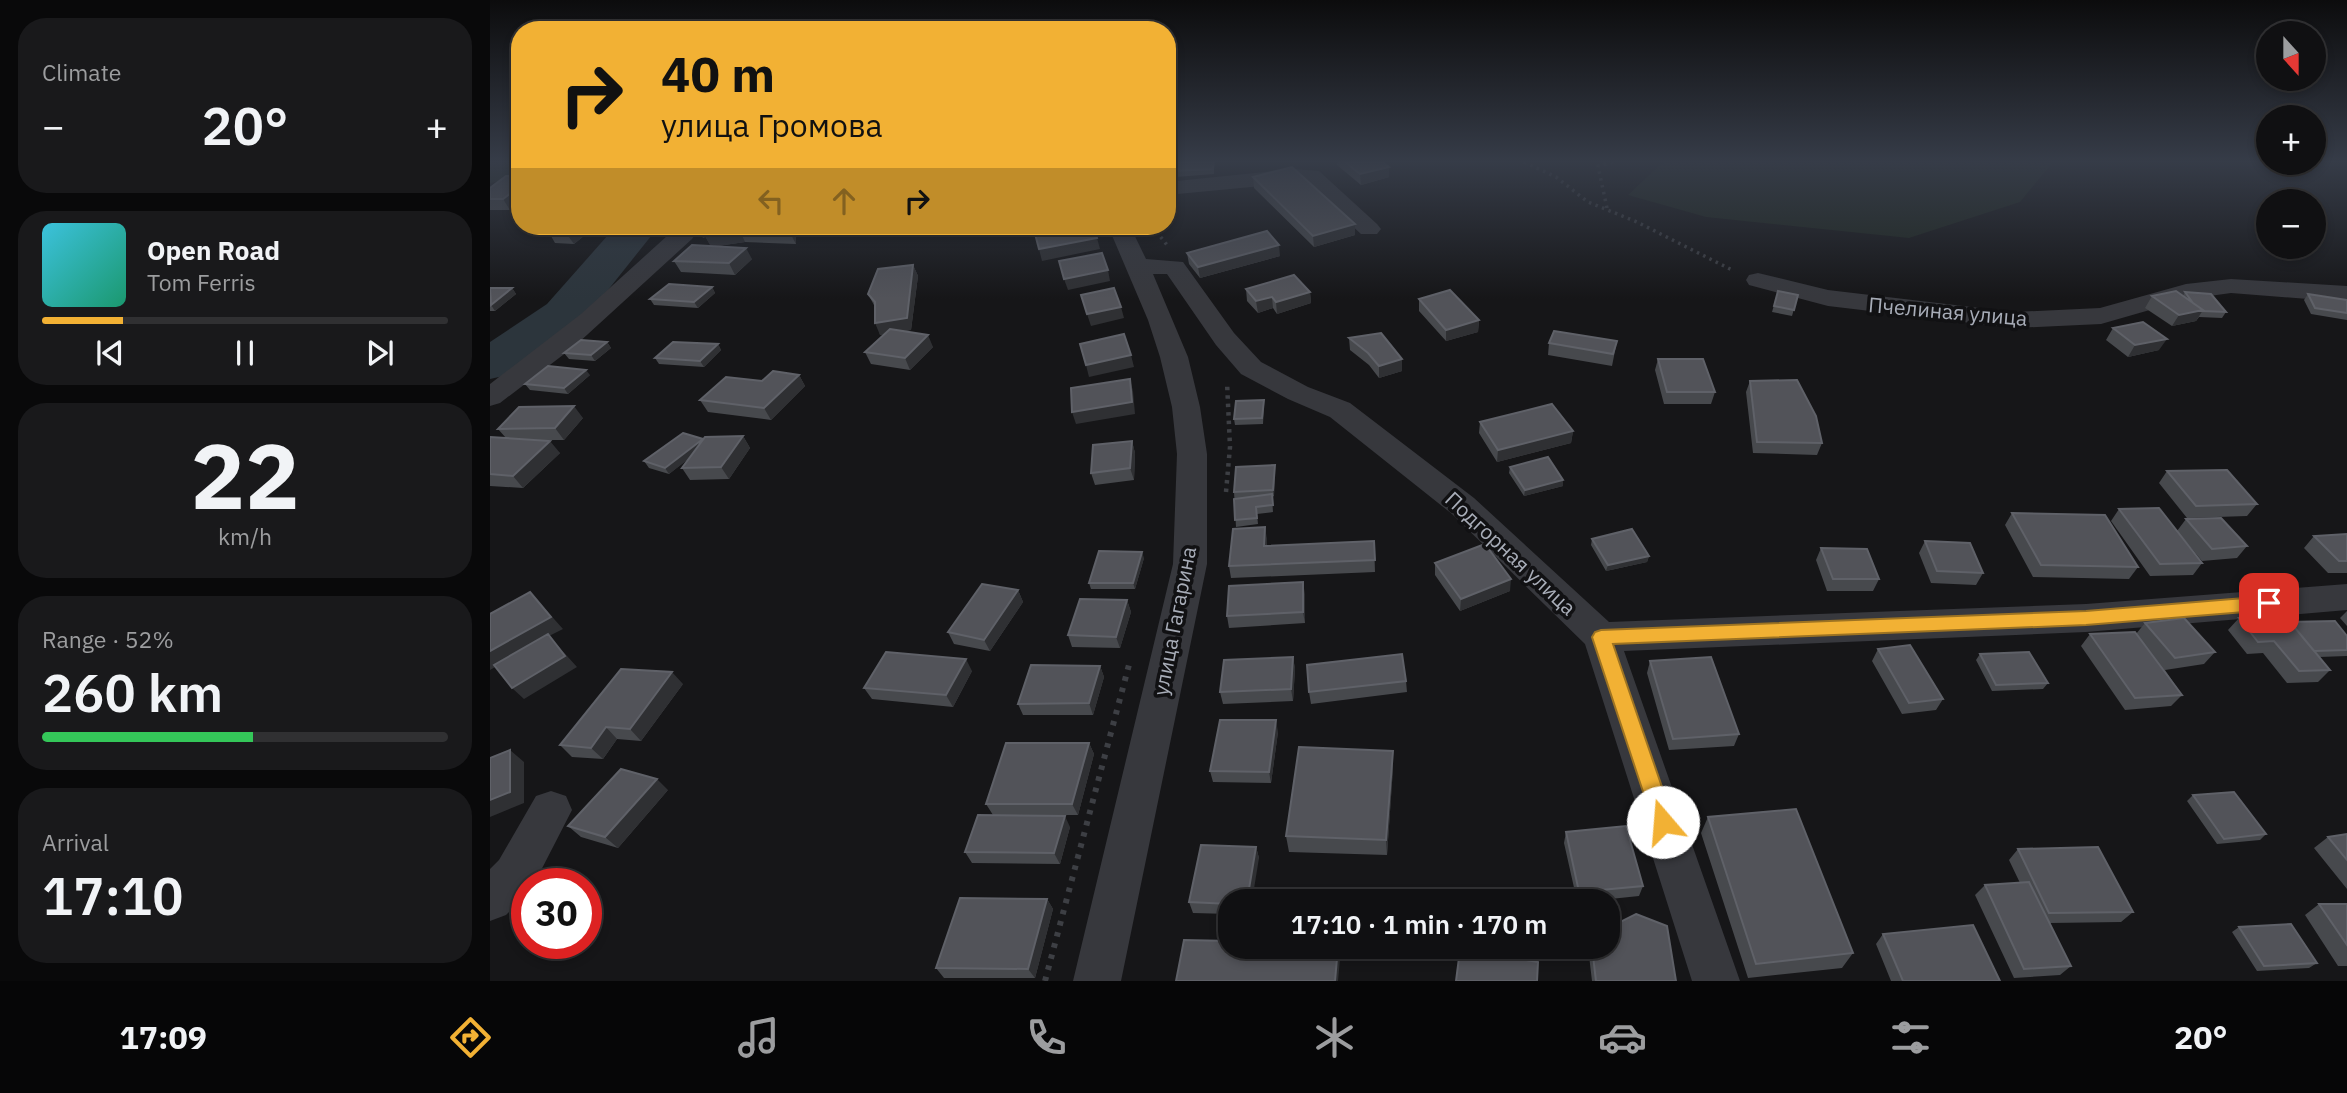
<!DOCTYPE html>
<meta charset="utf-8">
<style>
:root{--surface:#101012;--page:#19191b;--text:#f1f3f6;--muted:#9c9d9f;--line:#303032;--accent:#f2b134}
body{margin:0;font-family:"IBM Plex Sans",sans-serif;background:var(--page);color:var(--text);height:100vh;display:flex;flex-direction:column;font-size:26px;white-space:nowrap}
*{box-sizing:border-box;margin:0}
p{font-size:23px;color:var(--muted)}
.icon{flex:none;width:38px;height:38px;fill:none;stroke:currentColor;stroke-width:2;stroke-linecap:round;stroke-linejoin:round}
.map{position:relative;flex:1;overflow:hidden}
.drawer{display:flex;flex-direction:column;gap:18px;padding:18px;background:#09090a;width:490px}
.drawer>*{flex:none}
.banner{position:absolute;left:21px;top:21px;width:665px;height:214px;border-radius:28px;box-shadow:0 4px 10px #0003,0 0 0 2px var(--line);background:#f2b134;color:#111;overflow:hidden}
.needle{width:46px;rotate:159deg}
.fabs{position:absolute;left:1766px;top:21px;display:grid;gap:14px}
.fabs a{display:grid;place-items:center;width:70px;height:70px;border-radius:50%;background:var(--surface);box-shadow:0 4px 10px #0003,0 0 0 2px var(--line);font-size:35px}
.speed{position:absolute;left:21px;top:868px;display:flex;gap:14px;font-size:35px;font-weight:700;text-align:center}
.speed>*{display:grid;place-content:center;width:91px;height:91px;border-radius:50%;background:var(--surface);box-shadow:0 4px 10px #0003,0 0 0 2px var(--line);line-height:1}
.speed .limit{border:10px solid #d22;background:#fff;color:#111}
.pin{position:absolute;display:grid;place-items:center;width:60px;height:60px;color:#fff;margin:-30px;border-radius:14px;box-shadow:0 4px 10px #0006}
.me{position:absolute;width:77px;margin:-38px;rotate:342deg;stroke-linejoin:round;filter:drop-shadow(0 0 5px #0008)}
.turn{display:flex;align-items:center;gap:24px;height:147px;padding:0 35px;font-size:32px}
.turn .icon{width:91px;height:91px;stroke-width:2.5}
.turn b{display:block;font-size:49px;line-height:60px}
.lanes{display:flex;align-items:center;height:66px;padding:0 35px;background:#0003;justify-content:center;gap:35px;direction:ltr}
.lanes .off{opacity:.35}
.big{font-size:52px;font-weight:600;line-height:1.1}
.drawer .widget{flex:1;display:flex;flex-direction:column;justify-content:center;gap:10px;min-width:0;padding:0 24px;border-radius:28px;background:var(--page)}
.drawer .dial{align-items:center;gap:0}
.dial b{font-size:91px;line-height:1}
.song{display:flex;align-items:center;gap:21px}
.cover{width:84px;height:84px;border-radius:10px;background:linear-gradient(135deg,hsl(190 70% 55%),hsl(160 70% 35%))}
.played{height:7px;border-radius:4px;background:linear-gradient(90deg,var(--accent) 20%,var(--line) 20%)}
.keys{display:flex;justify-content:space-around;direction:ltr}
.heat{display:flex;justify-content:space-between;align-items:center;font-size:38px;direction:ltr}
.charge{height:10px;border-radius:5px;background:linear-gradient(90deg,#34c759 52%,var(--line) 0)}
.trip{position:absolute;left:728px;top:889px;width:402px;height:70px;border-radius:28px;background:var(--surface);box-shadow:0 4px 10px #0003,0 0 0 2px var(--line);font-weight:600;line-height:70px;text-align:center}
.dock{display:flex;height:112px;justify-content:space-around;align-items:center;background:#060607;color:var(--muted)}
.dock .icon{width:49px;height:49px}
.dock .active{color:var(--accent)}
.dock b{font-size:32px;color:var(--text)}
main{display:flex;flex:1;min-height:0}
.map>svg:first-child{display:block}
</style>
<main>
<section class="drawer">
<div class="widget"><p>Climate</p>
<div class="heat"><a>−</a><b class="big">20°</b><a>+</a></div>
</div>
<div class="widget">
<div class="song"><i class="cover"></i><div><b>Open Road</b><p>Tom Ferris</p></div></div>
<div class="played"></div>
<div class="keys"><svg class="icon" aria-label="previous" viewBox="0 0 24 24"><path d="M18 5L8 12l10 7zM5 5v14"/></svg><svg class="icon" aria-label="pause" viewBox="0 0 24 24"><path d="M8 5v14M16 5v14"/></svg><svg class="icon" aria-label="next" viewBox="0 0 24 24"><path d="M6 5l10 7-10 7zM19 5v14"/></svg></div>
</div>
<div class="widget dial"><b>22</b><p>km/h</p></div>
<div class="widget"><p>Range · 52%</p><b class="big">260 km</b><div class="charge"></div></div>
<div class="widget"><p>Arrival</p><b class="big">17:10</b></div>
</section>
<div class="map">
<svg width="1857" height="981" viewBox="0 0 1857 981">
<rect width="100%" height="100%" fill="#161618"/>
<path fill="#1e261f" d="M0,162H30V177L0,183Z
M1173,162H1563L1530,202L1419,238L1216,217L1138,195Z"/>
<g fill="none" stroke-linecap="round" stroke-linejoin="round">
<path fill="#2c353c" fill-rule="evenodd" d="M126,226H169L91,324L18,375L0,379V342L57,304Z"/>
<path stroke="#3d3f44" stroke-width="3.5" stroke-dasharray="2.5 4.5" stroke-linecap="butt" d="M1034,162L1066,177L1098,202L1147,222L1244,271
M1117,208L1108,166L1123,162
M662,226L677,245"/>
<path stroke="#3d3f44" stroke-width="4.5" stroke-dasharray="3.5 5" stroke-linecap="butt" d="M736,492L740,447L737,382"/>
<path stroke="#3d3f44" stroke-width="6" stroke-dasharray="4.5 7" stroke-linecap="butt" d="M555,981L640,661"/>
<path fill="#37383d" fill-rule="evenodd" d="M804,169L829,171L887,224L891,229L887,234H871L815,182L677,195V182Z
M188,226H211L202,239L86,345L10,403L0,406V384L91,314Z
M618,226H640L656,259L693,262L744,333L771,362L818,387L860,403L984,498L1119,622L1596,604L1857,584V610L1596,632L1134,651L1250,981H1202L1095,644L962,514L840,417L798,399L751,374L726,345L677,274H663L698,357L710,407L717,454V564L631,981H583L683,564L687,454L682,407L670,357L658,320Z
M1268,273L1338,290L1524,312L1610,308L1696,284L1741,279L1857,286V302L1741,293L1698,299L1611,324L1524,328L1338,306L1259,285L1256,280L1259,275Z
M61,791L76,796L82,810L44,884H37V894L16,915L0,921V869L9,860L46,796Z"/>
</g>
<path fill="#47494d" d="M685,162H724V174L685,177Z
M847,162H893L899,177L871,185L847,165Z
M30,176V202L20,210H0V188Z
M763,177L865,224V235L824,247L764,188Z
M37,226H106L84,244L65,243L61,236H44Z
M224,226H303L305,231L306,244L255,242L227,246L262,259L245,275L191,272L184,261L221,246L215,236Z
M697,253L790,256L710,278L699,264Z
M423,265L428,276L421,330L413,331L443,347L420,370L381,364L375,352L395,334L390,335L385,307L378,294Z
M222,287L225,293L208,308L164,305L160,299Z
M0,288H22L26,294L5,311H0Z
M756,289L820,292L821,303L787,314L783,308L768,313L757,301Z
M1288,291L1308,295L1302,316L1282,312Z
M1695,292L1736,312L1732,318L1709,317L1706,321L1682,326L1655,308L1662,296H1693Z
M1818,294L1857,300V320L1821,314L1814,300Z
M929,299L989,320L988,332L956,341L929,311Z
M1623,328L1669,350L1638,357L1616,340Z
M859,338L912,359V371L889,378L879,365L860,350Z
M1127,341L1122,366L1058,355L1059,343Z
M117,342L121,348L105,361L79,359L74,353Z
M228,344L231,350L214,367L169,364L165,358Z
M1168,359L1225,392L1221,404H1174L1165,370Z
M100,375L78,394L40,390L35,384Z
M309,375L315,386L281,420L218,412L210,400L272,381Z
M1260,381L1332,443L1327,455L1263,453L1256,392Z
M774,406L773,424L745,425L744,419Z
M93,418L74,440H42L70,453L33,488L0,486V437L16,438L8,429Z
M990,422L1083,431L1081,443L1007,462L989,433Z
M253,436L260,448L239,479L200,480L192,468L199,458L179,474L159,468L154,461L213,439Z
M642,441L645,453L644,480L605,485L601,473Z
M1020,467L1073,480V486L1034,496L1019,473Z
M785,471L784,496L782,497L783,512L767,514L768,524L746,527L744,492Z
M1677,471L1767,504L1757,516L1697,518L1669,483Z
M1629,509L1712,563L1703,575L1660,576L1621,521Z
M1522,513L1648,567L1639,579L1543,577L1515,525Z
M1696,519L1757,546L1747,558L1712,561L1687,531Z
M775,527L777,546L884,541L885,572L741,578L739,566Z
M1857,534V573H1838L1814,548L1824,536Z
M1102,539L1159,556L1157,562L1116,571L1101,545Z
M1435,541L1493,573L1486,585L1441,583L1429,553Z
M1331,548L1389,579L1383,591H1337L1326,560Z
M654,558L645,589H601L599,583Z
M945,563L1020,591L970,611L945,575Z
M528,590L533,602L500,651L464,644L458,632Z
M815,594V623L739,628L737,616Z
M637,600L641,612L630,648L582,647L578,635Z
M1857,611V626L1850,618Z
M1749,618L1857,636V656L1829,657L1840,670L1828,682L1797,683L1773,653L1757,654L1738,630Z
M1655,623L1725,652L1714,664L1675,670L1692,695L1681,706L1635,710L1591,646L1600,634H1646Z
M1388,649L1453,699L1446,710L1412,714L1382,661Z
M1490,654L1558,683L1553,689L1502,691L1486,660Z
M803,657L805,669L803,701L733,704L730,692Z
M1160,661L1249,734L1244,746L1179,750L1157,673Z
M610,666L614,677L603,715H533L528,704Z
M482,671L463,707L382,699L374,688Z
M916,681L917,692L821,704L819,692Z
M193,684L151,741L127,739L113,759L82,757L70,745Z
M788,732L781,783L723,782L720,771Z
M599,743L604,754L588,815H503L496,804Z
M903,751V768L897,855L799,852L796,836Z
M178,790L128,848L91,837L78,826Z
M1703,795L1776,834L1770,840L1727,844L1697,801Z
M1218,817L1363,953L1352,968L1258,978L1211,833Z
M580,827L570,864L482,863L475,852Z
M1076,832L1153,886L1149,896L1101,901H1087L1074,843Z
M1857,834V889L1824,848L1838,837Z
M766,847L769,858L740,901V914L703,913L699,902Z
M1528,849L1643,912L1631,922L1560,923L1581,966L1570,975L1524,978L1485,895L1495,885L1530,883L1519,860Z
M557,899L563,909L545,978H454L446,968Z
M1829,904H1857V966H1848L1815,915Z
M1749,927L1827,963L1819,968L1767,971L1742,932Z
M1393,934L1510,981H1401L1386,944Z
M1098,947H1118L1186,981H1102Z"/>
<path fill="#2f3033" d="M899,167V177L871,185L870,174Z
M30,186V202L20,210L13,199Z
M865,224V235L824,247L823,236Z
M85,226H106L84,244L76,233Z
M300,226H303L305,231L306,244L300,233Z
M250,231L255,242L221,247L215,236Z
M607,238L610,249L552,261L549,249Z
M789,245L790,256L710,278L708,267Z
M256,248L262,259L245,275L239,263Z
M423,265L428,276L421,330L390,335L385,323Z
M618,270L620,281L578,290L574,279Z
M222,287L225,293L208,308L204,302Z
M22,288L26,294L5,311L1,305Z
M820,292L821,303L787,314L786,302Z
M782,297L783,308L768,313L766,301Z
M631,307L634,318L601,326L597,314Z
M1713,310L1706,321L1682,326L1689,315Z
M989,320L988,332L956,341V330Z
M438,335L443,347L420,370L415,358Z
M1677,339L1669,350L1638,357L1645,345Z
M117,342L121,348L105,361L101,355Z
M228,344L231,350L214,367L210,361Z
M641,355L644,367L599,377L596,365Z
M912,359V371L889,378V366Z
M96,370L100,375L78,394L74,388Z
M309,375L315,386L281,420L274,408Z
M640,379L643,391L645,414L586,424L582,412Z
M84,406L93,418L74,440L65,428Z
M1083,431L1081,443L1007,462L1008,450Z
M253,436L260,448L239,479L231,467Z
M213,439L217,445L179,474L175,468Z
M60,441L70,453L33,488L23,476Z
M642,441L645,453L644,480L640,468Z
M785,465V471L784,496L783,490Z
M1073,480V486L1034,496L1035,490Z
M775,527L777,539L776,558L774,546Z
M652,552L654,558L645,589L643,583Z
M1159,556L1157,562L1116,571L1118,565Z
M1021,579L1020,591L970,611L971,599Z
M813,582L815,594V623L813,612Z
M528,590L533,602L500,651L494,640Z
M40,592L73,629L59,636L87,667L34,699L22,688L59,636L0,670V651Z
M637,600L641,612L630,648L626,637Z
M803,657L805,669L803,701L801,689Z
M476,659L482,671L463,707L456,695Z
M610,666L614,677L603,715L599,703Z
M182,672L193,684L151,741L140,729Z
M786,720L788,732L781,783L779,772Z
M116,727L127,739L113,759L101,748Z
M599,743L604,754L588,815L582,804Z
M20,750L34,762V803L0,817V800Z
M903,751V768L897,855L896,840Z
M167,779L178,790L128,848L115,837Z
M575,816L580,827L570,864L564,853Z
M766,847L769,858L762,901H757Z
M557,899L563,909L545,978L538,969Z
M848,947L850,959L848,981H845Z"/>
<path fill="#525359" stroke="#5f6168" stroke-width="2" d="M685,162H724L723,169L684,171Z
M855,162H893L899,167L870,174Z
M802,167L865,224L823,236L763,177Z
M16,176H30V186L13,199H0V188Z
M66,226H85L76,233L58,232Z
M224,226H300V233L250,231L215,236Z
M543,226H603L607,238L549,249Z
M777,231L789,245L708,267L697,253Z
M202,245L256,248L239,263L184,261Z
M612,253L618,270L574,279L569,261Z
M423,265L417,318L385,323V302L378,294L388,269Z
M804,275L820,292L786,302L782,297L766,301L756,289Z
M179,284L222,287L204,302L160,299Z
M0,288H22L1,305Z
M624,288L631,307L597,314L591,295Z
M960,290L989,320L956,330L929,299Z
M1288,291L1308,295L1304,310L1284,306Z
M1686,291L1713,310L1689,315L1662,296Z
M1695,292L1721,294L1736,312L1713,311V310L1703,303Z
M1818,294L1857,300V313L1825,308Z
M1653,322L1677,339L1645,345L1623,328Z
M400,329L438,335L415,358L375,352Z
M1064,331L1127,341L1123,354L1059,343Z
M891,333L912,359L889,366L878,353L859,338Z
M634,334L641,355L596,365L590,344Z
M91,340L117,342L101,355L74,353Z
M183,342L228,344L210,361L165,358Z
M1168,359H1213L1225,392H1177Z
M58,366L96,370L74,388L35,384Z
M283,371L309,375L274,408L210,400L236,377L272,381Z
M640,379L642,402L582,412L581,388Z
M1307,380L1326,416L1332,443L1267,442L1260,381Z
M774,400L772,418L744,419L746,401Z
M1062,404L1083,431L1008,450L990,422Z
M84,406L65,428L8,429L29,407Z
M193,433L213,439L175,468L154,461Z
M253,436L231,467L192,468L215,437Z
M0,437L60,441L23,476L0,474Z
M642,441L640,468L601,473L603,445Z
M1058,457L1073,480L1035,490L1020,467Z
M785,465L783,490L744,492L746,467Z
M1737,470L1767,504L1706,506L1677,471Z
M782,494L783,505L766,507L767,518L745,520L744,499Z
M1669,508L1712,563L1670,564L1629,509Z
M1522,513L1615,515L1648,567L1551,565Z
M1731,518L1757,546L1722,549L1696,519Z
M775,527L774,546L884,541L885,560L739,566L743,529Z
M1142,529L1159,556L1118,565L1102,539Z
M1857,534V561H1849L1824,536Z
M1435,541L1480,543L1493,573L1447,571Z
M995,544L1021,579L971,599L945,563Z
M1331,548L1377,549L1389,579H1343Z
M609,551L652,552L643,583H599Z
M813,582V612L737,616L739,586Z
M492,584L528,590L494,640L458,632Z
M40,592L61,617L0,651V614Z
M590,599L637,600L626,637L578,635Z
M1796,617L1840,670L1809,671L1784,641L1768,642L1749,618Z
M1694,618L1725,652L1685,658L1655,623Z
M1845,621L1857,636V650L1824,651L1800,622Z
M1645,632L1692,695L1645,698L1600,634Z
M58,634L75,656L22,688L4,665Z
M1420,645L1453,699L1419,703L1388,649Z
M396,652L476,659L456,695L374,688Z
M1539,652L1558,683L1506,685L1490,654Z
M912,654L916,681L819,692L817,665Z
M803,657L801,689L730,692L734,660Z
M1221,657L1249,734L1183,739L1160,661Z
M541,665L610,666L599,703L528,704Z
M131,669L182,672L140,729L116,727L101,748L70,745Z
M730,720H786L779,772L720,771Z
M516,743H599L582,804H496Z
M809,747L903,751L896,840L796,836Z
M20,750V792L0,800V758Z
M131,769L167,779L115,837L78,826Z
M1744,792L1776,834L1734,839L1703,795Z
M1306,809L1363,953L1266,964L1218,817Z
M488,815L575,816L564,853L475,852Z
M1136,826L1153,886L1089,892L1076,832Z
M1857,834V860L1838,837Z
M711,845L766,847L757,901H740V904L699,902Z
M1608,847L1643,912L1559,913L1528,849Z
M1539,882L1581,966L1534,969L1495,885Z
M470,898L557,899L538,969L446,968Z
M1829,904H1857V945Z
M1146,914L1177,926L1186,981H1106L1102,947H1118V928Z
M1801,924L1827,963L1774,966L1749,927Z
M1483,925L1510,981H1413L1393,934Z
M694,940L740,941V947H848L845,981H686Z
M970,950L1048,962L1047,981H966Z"/>
<linearGradient id="sky" x2="0" y2="1"><stop stop-color="#0c0c0d"/><stop offset="0.54" stop-color="#363c48"/><stop offset="1" stop-color="#363c48" stop-opacity="0"/></linearGradient>
<rect width="1857" height="299" fill="url(#sky)"/>
<path fill="#f2b134" stroke="#9d7322" stroke-width="2" d="M1779,596L1785,598L1788,603L1785,608L1779,610L1596,625L1123,644L1184,822L1181,829L1173,832L1166,829L1163,822L1102,637L1105,632L1111,630L1596,611Z"/>
<g text-anchor="middle" dominant-baseline="central" stroke-width="7" stroke-linejoin="round" paint-order="stroke">
<g font-size="21" fill="#a8adb8" stroke="#111113">
<text transform="translate(1458 311) rotate(5)">Пчелиная улица</text>
<text transform="translate(1021 553) rotate(43)">Подгорная улица</text>
<text transform="translate(684 621) rotate(-79)">улица Гагарина</text>
</g>
</g>
</svg>
<div class="fabs">
<a><svg class="needle" viewBox="-14 -14 28 28"><path d="M0-13l5 13h-10z" fill="#e53935"/><path d="M0 13l5-13h-10z" fill="#9c9d9f"/></svg></a>
<a>+</a>
<a>−</a>
</div>
<div class="speed"><div class="limit">30</div></div>
<div class="pin" style="left:1779px;top:603px;background:#d93025"><svg class="icon" aria-label="arrive" viewBox="0 0 24 24"><path d="M6 21V4h12l-3 4 3 4H6"/></svg></div>
<svg class="me" style="left:1173px;top:822px" viewBox="-20 -20 40 40"><circle r="19" fill="#fff"/><path d="M0-13L10 11 0 6-10 11z" fill="#f2b134"/></svg>
<div class="trip">17:10 · 1 min · 170 m</div>
<div class="banner">
<div class="turn"><svg class="icon" aria-label="right" viewBox="0 0 24 24"><path d="M7 20v-9h11M14 6l5 5-5 5"/></svg><div><b>40 m</b>улица Громова</div></div>
<div class="lanes"><svg class="icon off" aria-label="left" viewBox="0 0 24 24"><path d="M17 20v-9H6M10 6l-5 5 5 5"/></svg><svg class="icon off" aria-label="ahead" viewBox="0 0 24 24"><path d="M12 20V5M6 11l6-6 6 6"/></svg><svg class="icon" aria-label="right" viewBox="0 0 24 24"><path d="M7 20v-9h11M14 6l5 5-5 5"/></svg></div>
</div>
</div>
</main>
<nav class="dock">
<b>17:09</b>
<svg class="icon active" aria-label="directions" viewBox="0 0 24 24"><path d="M12 3l9 9-9 9-9-9zM9 14v-3h6M13 9l2 2-2 2"/></svg>
<svg class="icon" aria-label="music" viewBox="0 0 24 24"><path d="M9 18V5l10-2v13"/><circle cx="6" cy="18" r="3"/><circle cx="16" cy="16" r="3"/></svg>
<svg class="icon" aria-label="phone" viewBox="0 0 24 24"><path d="M5 4h4l2 5-3 2q2 4 5 5l2-3 5 2v4C11 20 4 13 5 4z"/></svg>
<svg class="icon" aria-label="climate" viewBox="0 0 24 24"><path d="M12 3v18M4 7l16 10M4 17L20 7"/></svg>
<svg class="icon" aria-label="car" viewBox="0 0 24 24"><path d="M5 17H2v-5l4-1 3-4h7l3 4 3 1v5h-3M9 17h6M6 11h13"/><circle cx="7" cy="17" r="2"/><circle cx="17" cy="17" r="2"/></svg>
<svg class="icon" aria-label="filters" viewBox="0 0 24 24"><path d="M4 7h16M4 17h16"/><circle cx="9" cy="7" r="2"/><circle cx="15" cy="17" r="2"/></svg>
<b>20°</b>
</nav>
